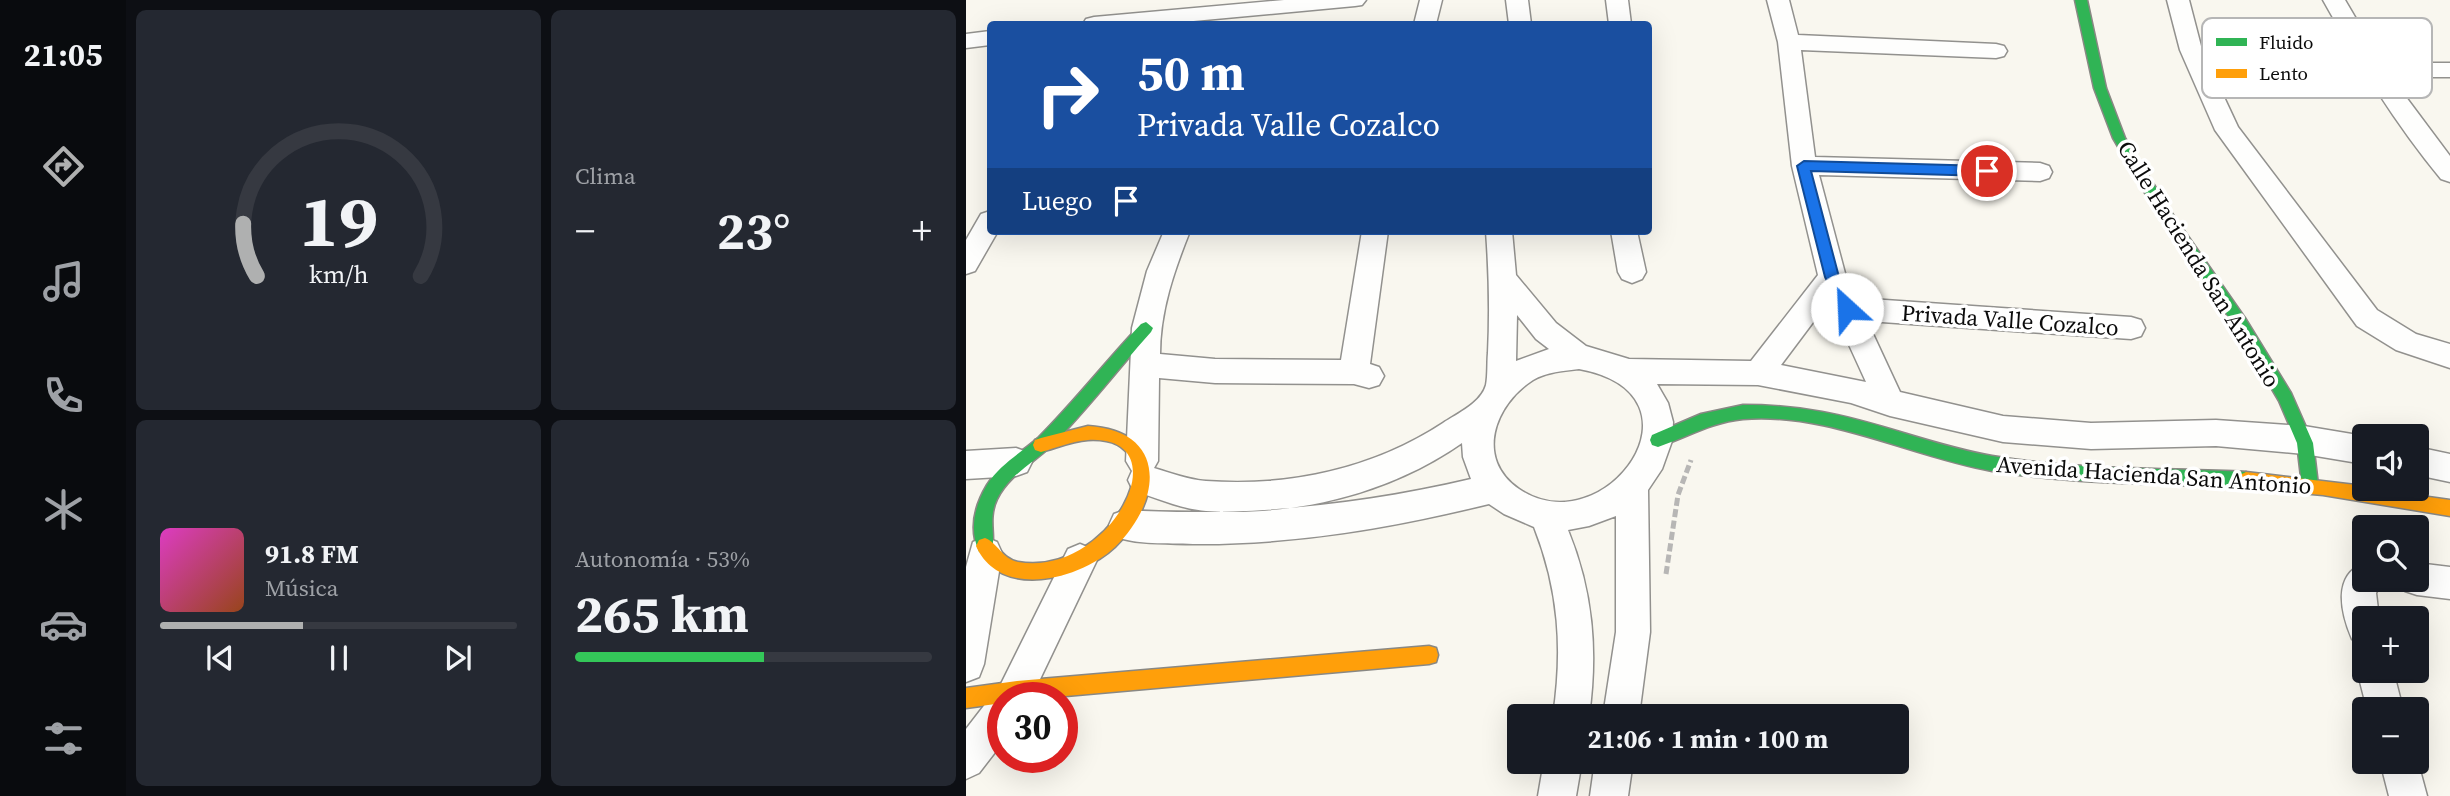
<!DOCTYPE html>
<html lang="es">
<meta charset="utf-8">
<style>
:root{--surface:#171b24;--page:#242831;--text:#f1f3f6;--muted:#9ea1a6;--line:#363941;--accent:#afb0b0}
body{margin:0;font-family:"Source Serif 4",serif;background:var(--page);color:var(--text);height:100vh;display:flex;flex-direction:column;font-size:26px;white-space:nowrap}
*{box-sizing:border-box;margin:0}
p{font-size:23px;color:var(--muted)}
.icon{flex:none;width:38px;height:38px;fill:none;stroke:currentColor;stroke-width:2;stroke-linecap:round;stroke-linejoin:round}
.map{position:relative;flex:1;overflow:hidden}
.sheet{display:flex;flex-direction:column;gap:10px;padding:10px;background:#0d0f14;width:840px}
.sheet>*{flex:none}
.banner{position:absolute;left:21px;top:21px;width:665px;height:214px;border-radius:7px;box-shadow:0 7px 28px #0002;background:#1a4fa0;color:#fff;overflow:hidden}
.fabs{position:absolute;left:1386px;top:424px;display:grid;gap:14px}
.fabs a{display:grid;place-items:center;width:77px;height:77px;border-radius:7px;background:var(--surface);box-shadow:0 7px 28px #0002;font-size:35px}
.speed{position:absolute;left:21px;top:682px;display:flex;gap:14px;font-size:35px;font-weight:700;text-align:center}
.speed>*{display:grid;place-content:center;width:91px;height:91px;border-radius:50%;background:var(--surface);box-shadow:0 7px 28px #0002;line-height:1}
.speed .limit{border:10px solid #d22;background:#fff;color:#111}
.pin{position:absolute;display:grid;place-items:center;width:60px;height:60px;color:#fff;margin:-30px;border:4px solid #fff;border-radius:50%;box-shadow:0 2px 7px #0007}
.me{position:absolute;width:77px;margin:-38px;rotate:335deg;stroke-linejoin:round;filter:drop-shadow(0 0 5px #0008)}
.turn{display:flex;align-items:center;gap:24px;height:147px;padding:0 35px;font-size:32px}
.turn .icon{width:91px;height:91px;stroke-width:2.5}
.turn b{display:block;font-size:49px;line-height:60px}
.then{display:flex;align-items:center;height:66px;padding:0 35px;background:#0003;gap:14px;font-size:26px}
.big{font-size:52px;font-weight:700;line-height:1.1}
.sheet .tile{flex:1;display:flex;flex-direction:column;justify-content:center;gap:10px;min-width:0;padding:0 24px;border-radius:10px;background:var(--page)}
.sheet .dial{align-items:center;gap:0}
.dial svg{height:182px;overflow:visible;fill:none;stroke:var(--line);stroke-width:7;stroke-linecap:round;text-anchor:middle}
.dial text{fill:var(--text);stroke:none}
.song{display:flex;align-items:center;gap:21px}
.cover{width:84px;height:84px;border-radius:10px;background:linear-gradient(135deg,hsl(310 70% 55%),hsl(20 70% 35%))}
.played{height:7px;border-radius:4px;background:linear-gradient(90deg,var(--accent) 40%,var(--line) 40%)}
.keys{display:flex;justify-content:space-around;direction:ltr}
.heat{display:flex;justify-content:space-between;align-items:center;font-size:38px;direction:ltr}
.charge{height:10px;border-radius:5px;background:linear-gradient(90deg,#34c759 53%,var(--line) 0)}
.sheet .tiles{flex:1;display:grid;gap:10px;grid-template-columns:repeat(2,1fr)}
.trip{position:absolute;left:541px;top:704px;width:402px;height:70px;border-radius:7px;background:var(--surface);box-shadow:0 7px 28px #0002;font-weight:700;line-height:70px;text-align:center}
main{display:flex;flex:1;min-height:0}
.tab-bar{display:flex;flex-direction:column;width:126px;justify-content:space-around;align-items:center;background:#090b0e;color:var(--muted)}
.tab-bar .icon{width:49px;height:49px}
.tab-bar .active{color:var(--accent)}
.tab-bar b{font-size:32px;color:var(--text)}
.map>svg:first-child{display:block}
</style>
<main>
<nav class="tab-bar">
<b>21:05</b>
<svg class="icon active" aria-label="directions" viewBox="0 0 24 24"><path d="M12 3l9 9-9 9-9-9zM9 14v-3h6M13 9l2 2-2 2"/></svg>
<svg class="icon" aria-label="music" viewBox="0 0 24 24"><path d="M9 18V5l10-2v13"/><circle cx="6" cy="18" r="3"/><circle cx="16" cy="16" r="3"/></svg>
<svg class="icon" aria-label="phone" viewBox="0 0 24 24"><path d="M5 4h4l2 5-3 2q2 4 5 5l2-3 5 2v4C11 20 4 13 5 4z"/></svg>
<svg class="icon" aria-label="climate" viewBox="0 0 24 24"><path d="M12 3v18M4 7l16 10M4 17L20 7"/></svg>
<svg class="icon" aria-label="car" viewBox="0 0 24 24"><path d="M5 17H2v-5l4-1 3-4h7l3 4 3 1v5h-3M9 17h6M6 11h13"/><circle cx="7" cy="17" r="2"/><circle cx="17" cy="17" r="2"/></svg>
<svg class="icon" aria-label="filters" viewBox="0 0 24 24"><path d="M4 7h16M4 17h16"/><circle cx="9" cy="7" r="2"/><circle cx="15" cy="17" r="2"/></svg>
</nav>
<section class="sheet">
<div class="tiles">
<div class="tile dial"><svg viewBox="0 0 100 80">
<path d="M14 69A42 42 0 1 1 86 69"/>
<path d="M14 69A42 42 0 0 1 8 46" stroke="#afb0b0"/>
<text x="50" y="56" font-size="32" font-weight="700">19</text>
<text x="50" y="72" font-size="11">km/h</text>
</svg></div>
<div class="tile"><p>Clima</p>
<div class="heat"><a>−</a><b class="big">23°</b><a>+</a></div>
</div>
<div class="tile">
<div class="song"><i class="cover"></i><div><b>91.8 FM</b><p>Música</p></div></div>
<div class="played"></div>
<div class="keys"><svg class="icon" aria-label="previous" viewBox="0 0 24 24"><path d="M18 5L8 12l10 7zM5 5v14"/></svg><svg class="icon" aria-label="pause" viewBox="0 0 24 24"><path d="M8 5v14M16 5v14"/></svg><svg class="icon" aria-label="next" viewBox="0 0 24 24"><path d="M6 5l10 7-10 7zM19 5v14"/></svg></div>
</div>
<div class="tile"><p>Autonomía · 53%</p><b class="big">265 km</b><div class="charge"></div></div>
</div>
</section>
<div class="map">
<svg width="1484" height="796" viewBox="0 0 1484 796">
<rect width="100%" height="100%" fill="#f9f7ef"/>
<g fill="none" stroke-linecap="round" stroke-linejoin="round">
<g stroke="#92918e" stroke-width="3">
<path id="street" d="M318,0H400L396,5L389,6L195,24H117L120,19L128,17Z
M454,0H476L470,24H448Z
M540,0H562L565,24H543Z
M640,0H662L665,24H643Z
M801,0H823L832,35L1030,44L1038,46L1041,51L1038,56L1030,58L835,50L849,157L1074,163L1083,166L1086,172L1083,178L1074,181L853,175L880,277L890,298L1165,317L1175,320L1179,328L1175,336L1165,339L901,321L934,392L1037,416L1125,423L1250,420L1338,426L1398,436V464L1338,454L1250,446L1125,449L1037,442L924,416L885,403L792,385L691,384L702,403L707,422L706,441L696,469L682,490L684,632L673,716H637L650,632V516L623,526L602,530C627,591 632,651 623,716H587C597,650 593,590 568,527L538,514L523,504C425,528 327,545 227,544C201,543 171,545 148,536L143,525L148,514L159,510C277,517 390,506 505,479L497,457L496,443C423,494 328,517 240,511C216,509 189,498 167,490L162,480L166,471L160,461L166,328L181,271L198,231H224C208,271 194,311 194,354L249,359L375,360L396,231H422L404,364L413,367L418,376L413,385L403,388L388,384L249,383L193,378L192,461L188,468C205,473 223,480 240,481C323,487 407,469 477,423C492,413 515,403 520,385C522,375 521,363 522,353C524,312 523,272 520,231H546L550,275L590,323L620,346L663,359L785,361L852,275L826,166L812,42ZM863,301L900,382L815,365ZM551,315L570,339L583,349L550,361ZM613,369C749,394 639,547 553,489C509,459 528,405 567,380C580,372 598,371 613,369Z
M1201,0H1223L1236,50L1272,127L1411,310L1450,334L1484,344V368L1430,350L1391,326L1249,130L1214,50Z
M1357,0H1379L1416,63H1484V77H1425L1484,156V182L1475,179C1428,122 1393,64 1357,0Z
M24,31V45L0,48V34Z
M24,211V231H32L9,271L0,274V240L15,214Z
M645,231H671L680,272L676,279L666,283L656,279L652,272Z
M1451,447L1484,454V482L1451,475Z
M50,448L61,452L66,462L61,472L50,476L0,479V451Z
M19,537L31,542L36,553L18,664L13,677L0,682V567L7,542Z
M114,544L126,549L131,560L65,698H37V742L13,773L0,779V729L24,698L29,696L102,549Z
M1398,563V579H1417L1410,593L1413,618H1398V644L1386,639C1375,613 1366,576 1398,563Z
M1451,563L1484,567V599L1451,595L1439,591L1434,579H1451Z
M1396,657L1398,670H1427L1437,709H1401L1391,670Z
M1451,759L1461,796H1423L1414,761H1451Z
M578,761H616L610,796H572Z
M629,761H667L662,796H624Z"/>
</g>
<g stroke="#898884" stroke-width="3">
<path id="fast" d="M1109,0H1121L1140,88L1159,138L1203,209L1279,318L1325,393L1347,443L1352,485L1350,490L1344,493L1338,490L1336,485L1331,443L1313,401L1269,326L1193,217L1147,138L1128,88Z
M180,322L187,328L185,332C151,370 120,411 85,446C66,464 43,475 31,499C21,520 31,539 25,552L19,554L13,552C3,529 9,505 21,485C34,464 55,453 73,437C109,401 140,361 175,324Z
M777,405C804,405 829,407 856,412C913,422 968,446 1026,456C1109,470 1195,468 1280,472L1286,475L1288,480L1286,485L1280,488C1195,483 1109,485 1026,471C943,456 862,412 777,419C746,422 721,437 692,447L686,445L684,440L686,435L735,414Z"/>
</g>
<g stroke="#898884" stroke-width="3">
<path id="slow" d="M122,426C204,431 195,503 149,547C114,580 34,600 10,546L13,540L19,538C32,543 36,559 52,562C144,578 218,435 122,440C106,441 90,448 75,452L69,450L67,445L69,440L75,438Z
M1280,472L1398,486V488L1484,500V516L1357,495L1280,488L1274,485L1272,480L1274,475Z
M463,646L470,648L472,655L470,662L463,664L77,698H37V703L0,708V688L51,681Z"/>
</g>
<path stroke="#b7b6b5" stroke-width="5" stroke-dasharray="8 3.5" stroke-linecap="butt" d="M700,574L712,495L725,460"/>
<use href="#street" fill="#fefefd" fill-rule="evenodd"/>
<use href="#fast" fill="#30b455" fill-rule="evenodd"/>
<use href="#slow" fill="#ff9f0a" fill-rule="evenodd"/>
</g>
<path fill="#1a73e8" stroke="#114b97" stroke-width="2" d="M838,161L1021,166L1028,171L1021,176L845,171L873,277L889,309L881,315L876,314L859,277L831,166Z"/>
<g text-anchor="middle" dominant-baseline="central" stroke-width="7" stroke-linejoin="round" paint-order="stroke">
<g font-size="23" fill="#0b0b0b" stroke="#fff">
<text transform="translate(1233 264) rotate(58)">Calle Hacienda San Antonio</text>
<text transform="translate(1044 320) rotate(4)">Privada Valle Cozalco</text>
<text transform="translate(1188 475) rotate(4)">Avenida Hacienda San Antonio</text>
</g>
</g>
<rect x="1236" y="18" width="230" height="80" rx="10" fill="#fff" stroke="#b6b6b6" stroke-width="2"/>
<rect x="1250" y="38" width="31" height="8" fill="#30b455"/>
<rect x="1250" y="69" width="31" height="9" fill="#ff9f0a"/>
<g font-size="19" fill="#0b0b0b">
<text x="1293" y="49">Fluido</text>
<text x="1293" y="80">Lento</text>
</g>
</svg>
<div class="fabs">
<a><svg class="icon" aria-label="sound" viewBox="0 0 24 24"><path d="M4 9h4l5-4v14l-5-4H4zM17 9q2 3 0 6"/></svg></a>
<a><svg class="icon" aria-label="search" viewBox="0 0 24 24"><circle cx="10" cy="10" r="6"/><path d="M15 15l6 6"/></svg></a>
<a>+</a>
<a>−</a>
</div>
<div class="speed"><div class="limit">30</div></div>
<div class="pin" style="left:1021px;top:171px;background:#d93025"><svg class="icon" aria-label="arrive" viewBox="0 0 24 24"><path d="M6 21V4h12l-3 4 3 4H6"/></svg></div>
<svg class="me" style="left:881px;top:309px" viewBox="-20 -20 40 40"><circle r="19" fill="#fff"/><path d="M0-13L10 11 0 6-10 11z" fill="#1a73e8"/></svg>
<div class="trip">21:06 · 1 min · 100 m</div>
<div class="banner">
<div class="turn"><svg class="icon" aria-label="right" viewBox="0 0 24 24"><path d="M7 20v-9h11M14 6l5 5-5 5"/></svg><div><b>50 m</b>Privada Valle Cozalco</div></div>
<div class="then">Luego<svg class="icon" aria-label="arrive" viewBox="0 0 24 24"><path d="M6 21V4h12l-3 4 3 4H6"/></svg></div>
</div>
</div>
</main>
